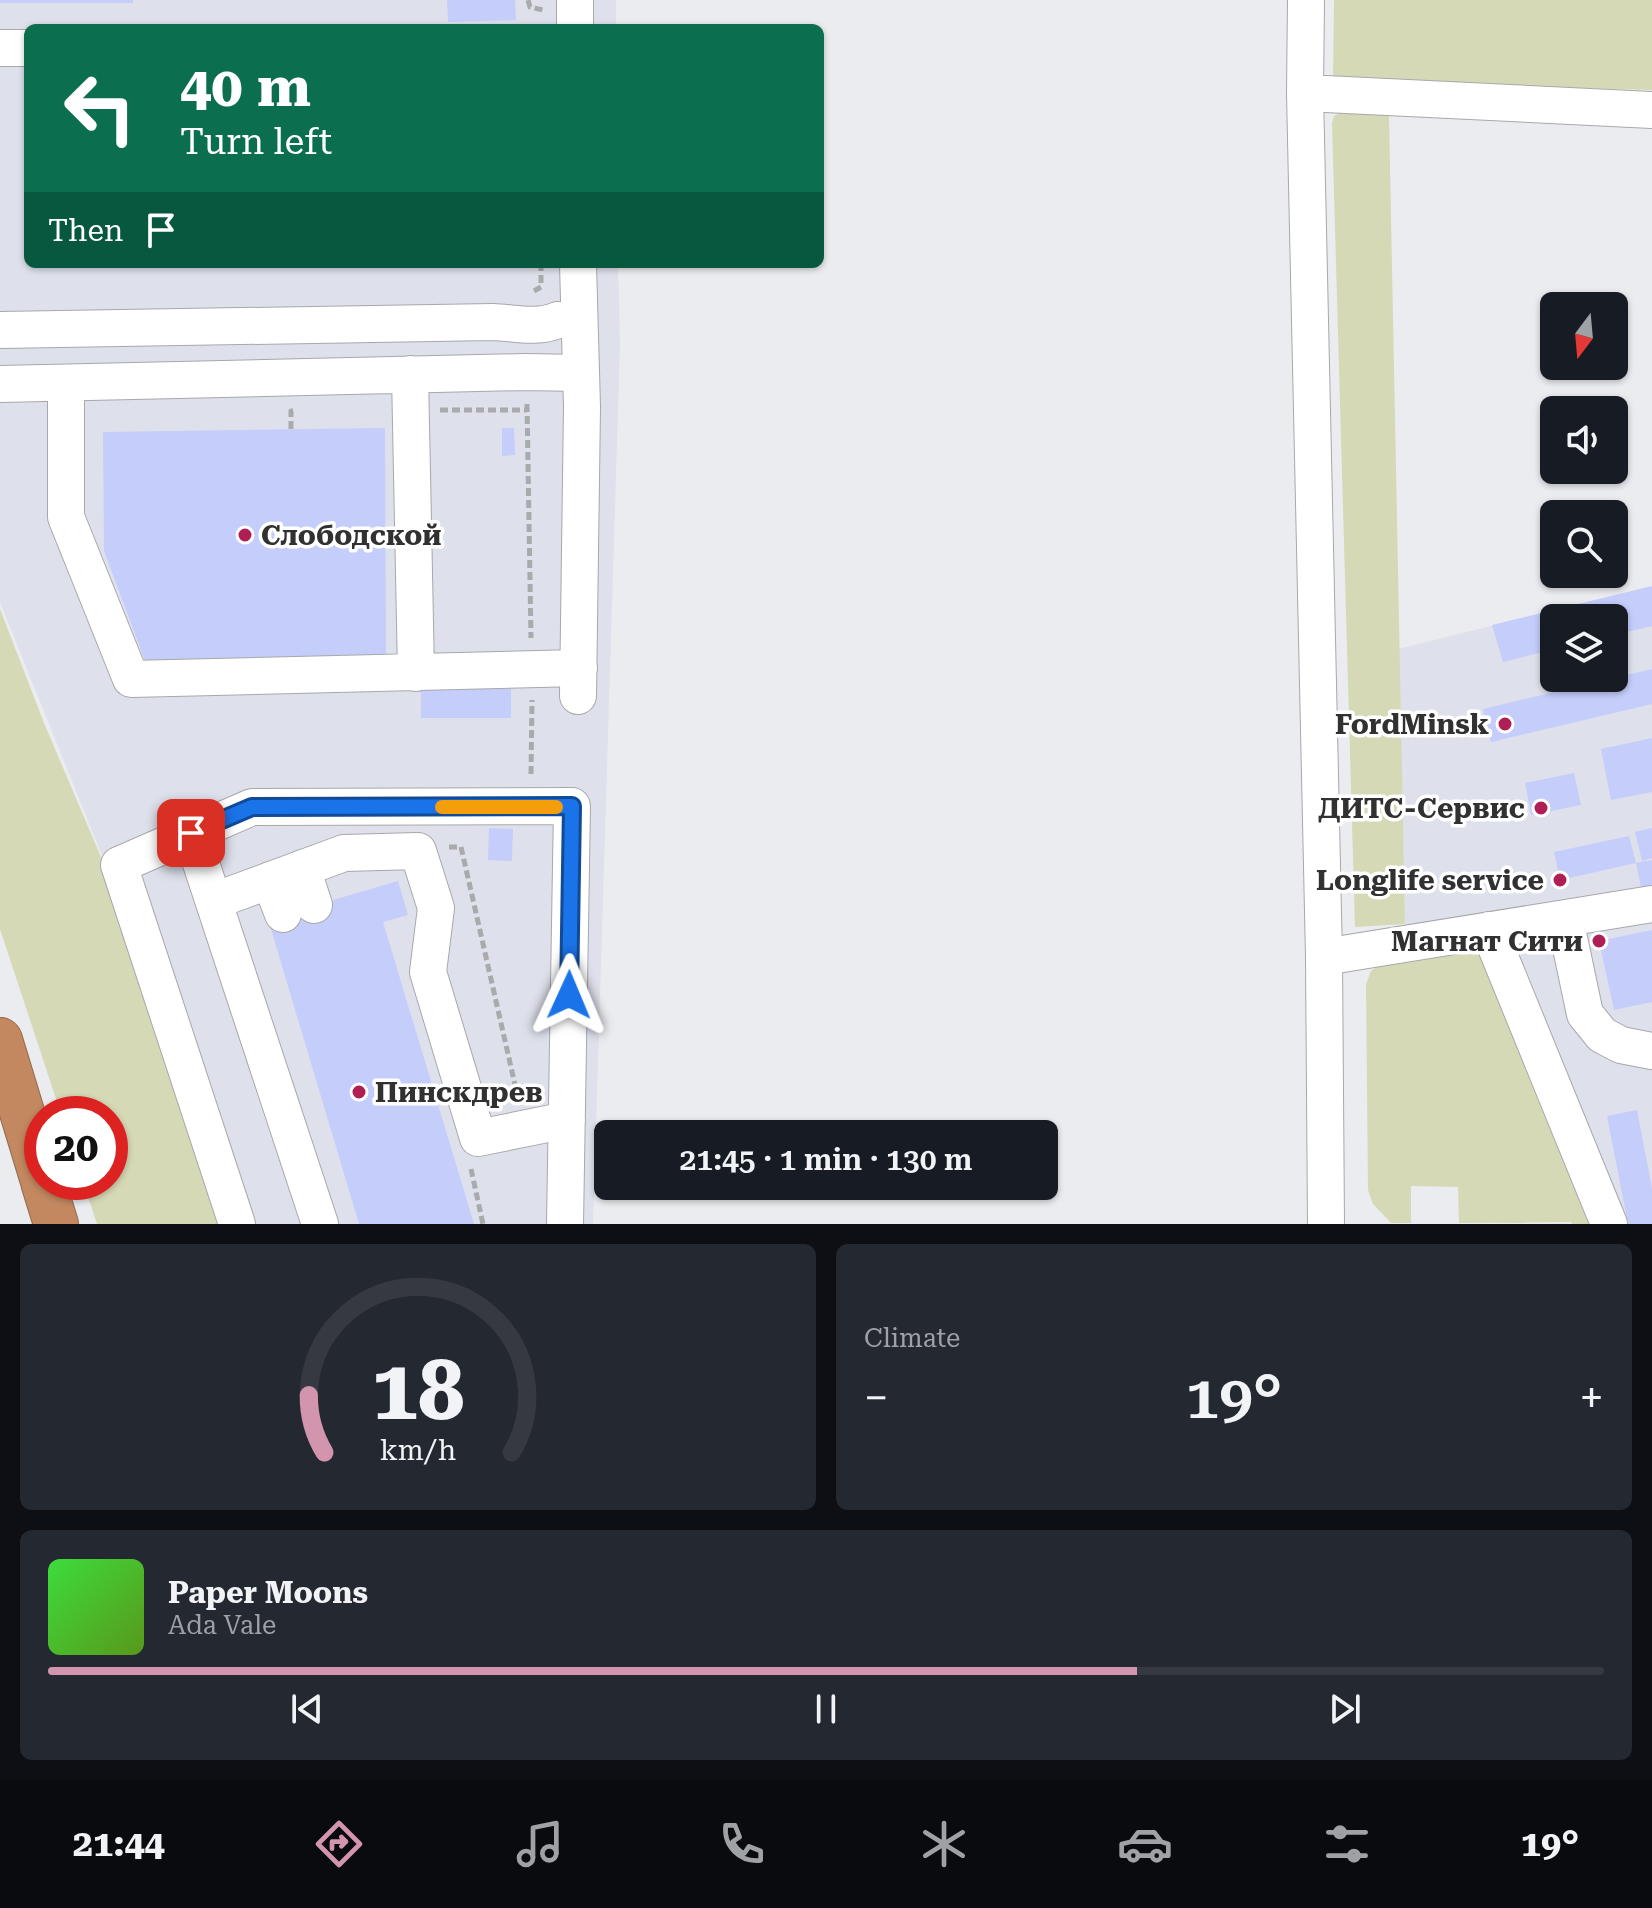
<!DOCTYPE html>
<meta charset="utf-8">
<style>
:root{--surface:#171b24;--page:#242831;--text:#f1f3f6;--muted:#9ea1a6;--line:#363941;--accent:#d394ae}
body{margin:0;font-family:"Roboto Serif",serif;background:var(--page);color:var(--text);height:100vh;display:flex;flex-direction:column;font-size:30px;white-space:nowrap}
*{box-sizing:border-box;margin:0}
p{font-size:26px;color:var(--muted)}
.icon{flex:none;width:44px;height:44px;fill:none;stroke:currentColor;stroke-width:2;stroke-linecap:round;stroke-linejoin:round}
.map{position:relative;height:1224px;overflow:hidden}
.sheet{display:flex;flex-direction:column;gap:20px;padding:20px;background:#0d0f14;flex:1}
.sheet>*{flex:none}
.top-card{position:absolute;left:24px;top:24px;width:800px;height:244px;border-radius:12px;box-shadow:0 2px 6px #0004;background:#0b6e4f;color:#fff;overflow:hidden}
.needle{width:52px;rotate:196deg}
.fabs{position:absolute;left:1540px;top:292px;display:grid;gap:16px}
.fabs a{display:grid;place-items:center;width:88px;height:88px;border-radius:12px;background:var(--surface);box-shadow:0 2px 6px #0004;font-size:40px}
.speed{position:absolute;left:24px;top:1096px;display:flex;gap:16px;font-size:40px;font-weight:700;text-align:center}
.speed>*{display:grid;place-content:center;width:104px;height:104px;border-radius:50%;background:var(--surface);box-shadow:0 2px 6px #0004;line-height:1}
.speed .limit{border:12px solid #d22;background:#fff;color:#111}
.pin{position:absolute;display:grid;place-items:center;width:68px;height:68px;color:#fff;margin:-34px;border-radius:16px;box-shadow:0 4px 12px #0006}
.me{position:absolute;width:88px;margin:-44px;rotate:1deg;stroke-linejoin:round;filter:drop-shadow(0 0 6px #0008)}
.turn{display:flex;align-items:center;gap:28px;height:168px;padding:0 24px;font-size:36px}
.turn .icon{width:104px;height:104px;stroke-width:2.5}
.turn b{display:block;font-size:56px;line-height:68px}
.then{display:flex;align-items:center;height:76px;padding:0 24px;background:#0003;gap:16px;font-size:30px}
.big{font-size:60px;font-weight:600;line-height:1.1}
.sheet .card{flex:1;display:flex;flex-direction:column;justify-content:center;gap:12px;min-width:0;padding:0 28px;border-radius:12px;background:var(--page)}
.sheet .dial{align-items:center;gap:0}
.dial svg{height:208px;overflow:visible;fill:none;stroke:var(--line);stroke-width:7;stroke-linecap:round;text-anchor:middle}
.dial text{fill:var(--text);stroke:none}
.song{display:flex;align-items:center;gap:24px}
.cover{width:96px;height:96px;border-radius:12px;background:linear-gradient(135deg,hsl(120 70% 55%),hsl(90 70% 35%))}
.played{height:8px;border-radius:4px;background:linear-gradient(90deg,var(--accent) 70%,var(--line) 70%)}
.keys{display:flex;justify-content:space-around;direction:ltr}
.heat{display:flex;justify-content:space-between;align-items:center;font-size:44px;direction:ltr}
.sheet .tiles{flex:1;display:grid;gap:20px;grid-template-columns:1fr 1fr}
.card:last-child{grid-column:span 2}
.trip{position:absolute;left:594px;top:1120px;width:464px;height:80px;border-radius:12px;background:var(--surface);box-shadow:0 2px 6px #0004;font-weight:600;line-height:80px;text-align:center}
.tabs{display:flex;height:128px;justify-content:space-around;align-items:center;background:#090b0e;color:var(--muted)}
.tabs .icon{width:56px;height:56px}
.tabs .selected{color:var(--accent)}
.tabs b{font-size:36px;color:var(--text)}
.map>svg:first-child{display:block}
</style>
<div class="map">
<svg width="1652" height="1224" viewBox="0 0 1652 1224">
<rect width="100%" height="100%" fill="#ebecef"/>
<path fill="#dee0eb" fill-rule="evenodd" d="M0,0H616V28H28V264H618L620,343L593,1224H224L105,863L0,602Z
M1652,586V1224H1593L1487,960L1474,952L1459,949L1406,959L1398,649ZM1554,618H1614V678H1554Z"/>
<path fill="#d6d9b6" d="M1334,0H1652V90L1333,81Z
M1340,113L1389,115L1405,924L1355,927L1332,123L1334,116Z
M0,609L44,723L104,864L224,1224H97L83,1182H110V1114H61L0,929Z
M1460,950L1474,953L1488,960L1593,1224H1572L1571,1222L1459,1223L1458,1187L1411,1186V1223H1391L1373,1204L1368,1190L1366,984L1371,971L1383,962Z"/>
<path fill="#c5cdfb" d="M0,0H133V3H0Z
M447,0H515L516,20L448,22Z
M385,428L386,660L145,661L104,551L103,432Z
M502,428H514L515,455L502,456Z
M1652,586V626L1614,635V618H1554V649L1503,662L1492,625Z
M1652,669V704L1491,742L1483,709Z
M421,689H511V718H421Z
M1652,738V792L1611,800L1601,749Z
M1574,773L1581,805L1531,815L1525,783Z
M489,828L513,829L512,861L488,860Z
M1652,828V858L1642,861L1635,832Z
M1629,836L1636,863L1560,880L1554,852Z
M1652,860V889L1642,892L1636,863Z
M398,881L408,915L383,922L474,1224H359L268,919Z
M1652,930V1002L1614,1010L1599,941Z
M1637,1110L1652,1188V1224H1628L1607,1116Z"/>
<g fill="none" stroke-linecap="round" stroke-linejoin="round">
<g stroke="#a8a8ab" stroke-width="38">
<path id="minor" d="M1306,0L1305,93L1324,957L1326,1224
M575,28V0
M0,48H28
M1305,93L1652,110
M578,264L582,407L578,696
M0,330L493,322C516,323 536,329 558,320
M410,374L416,673
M66,383V517L131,679L579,668
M0,384L526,372L580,373
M191,833L320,1224
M302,868L314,905
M270,880L283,914
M214,901L344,853L418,851L436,908L428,972L478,1138L567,1120
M1565,919L1585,1014L1602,1035L1621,1045L1652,1051
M1489,930L1609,1224
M1324,957L1652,904
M237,1224L119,865L252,807L572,806L565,1224"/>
</g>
<g stroke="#906a50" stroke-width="46">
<path id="highway" d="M0,1040L42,1178
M43,1182L56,1224"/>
</g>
<path stroke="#a9aaac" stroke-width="5" stroke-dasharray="8 4" stroke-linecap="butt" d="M528,0L530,7L543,10
M534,291L541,287V264
M527,404L531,638
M440,410H527
M291,429V411H294
M531,774L532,700
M449,847H461L518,1098
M471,1169L483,1224"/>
<use href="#minor" stroke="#fff" stroke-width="36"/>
<use href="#highway" stroke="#c38860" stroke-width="44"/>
</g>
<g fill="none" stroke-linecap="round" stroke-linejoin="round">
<g stroke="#114b97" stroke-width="20">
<path id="route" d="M191,833L252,807L572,806L569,995"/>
</g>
<use href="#route" stroke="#1a73e8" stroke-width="14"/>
<path stroke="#f59e0b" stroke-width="14" d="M442,807H556"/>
</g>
<g fill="#af1f55" stroke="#fff" stroke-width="3">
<circle cx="245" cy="535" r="8"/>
<circle cx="1505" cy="724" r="8"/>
<circle cx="1541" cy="808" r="8"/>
<circle cx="1560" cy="880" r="8"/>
<circle cx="1599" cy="941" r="8"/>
<circle cx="359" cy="1092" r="8"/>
</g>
<g text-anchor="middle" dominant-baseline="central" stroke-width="7" stroke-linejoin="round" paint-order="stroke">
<g font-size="28" font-weight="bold" fill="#313132" stroke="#fff" text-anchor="end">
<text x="261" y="535" text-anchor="start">Слободской</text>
<text x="1489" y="724">FordMinsk</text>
<text x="1525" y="808">ДИТС-Сервис</text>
<text x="1544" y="880">Longlife service</text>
<text x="1583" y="941">Магнат Cити</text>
<text x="375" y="1092" text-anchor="start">Пинскдрев</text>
</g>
</g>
</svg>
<div class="fabs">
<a><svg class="needle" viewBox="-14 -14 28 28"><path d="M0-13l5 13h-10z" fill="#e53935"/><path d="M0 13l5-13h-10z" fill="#9ea1a6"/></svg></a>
<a><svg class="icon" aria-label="sound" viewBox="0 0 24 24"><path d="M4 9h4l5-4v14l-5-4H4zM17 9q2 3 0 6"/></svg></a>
<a><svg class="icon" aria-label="search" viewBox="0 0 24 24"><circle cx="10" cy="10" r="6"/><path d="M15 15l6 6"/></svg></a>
<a><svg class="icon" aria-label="layers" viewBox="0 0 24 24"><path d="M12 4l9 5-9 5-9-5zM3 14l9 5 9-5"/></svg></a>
</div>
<div class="speed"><div class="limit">20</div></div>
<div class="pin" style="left:191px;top:833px;background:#d93025"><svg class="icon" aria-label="arrive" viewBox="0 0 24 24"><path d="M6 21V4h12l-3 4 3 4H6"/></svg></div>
<svg class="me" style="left:569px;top:995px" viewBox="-20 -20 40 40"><path d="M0-17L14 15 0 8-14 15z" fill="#1a73e8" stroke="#fff" stroke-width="4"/></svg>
<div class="trip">21:45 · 1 min · 130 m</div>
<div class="top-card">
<div class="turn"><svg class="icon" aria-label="left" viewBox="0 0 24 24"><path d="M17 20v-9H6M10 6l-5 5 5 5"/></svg><div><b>40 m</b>Turn left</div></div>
<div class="then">Then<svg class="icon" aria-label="arrive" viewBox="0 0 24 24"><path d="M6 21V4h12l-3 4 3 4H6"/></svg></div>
</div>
</div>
<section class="sheet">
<div class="tiles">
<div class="card dial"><svg viewBox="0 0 100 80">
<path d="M14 69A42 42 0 1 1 86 69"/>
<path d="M14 69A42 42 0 0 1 8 47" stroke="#d394ae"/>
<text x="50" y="56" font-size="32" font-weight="700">18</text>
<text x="50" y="72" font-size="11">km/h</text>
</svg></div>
<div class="card"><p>Climate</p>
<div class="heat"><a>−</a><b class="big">19°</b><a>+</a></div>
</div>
<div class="card">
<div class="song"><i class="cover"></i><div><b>Paper Moons</b><p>Ada Vale</p></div></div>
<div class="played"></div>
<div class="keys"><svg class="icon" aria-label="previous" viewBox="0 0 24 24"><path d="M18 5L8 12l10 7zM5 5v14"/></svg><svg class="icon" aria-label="pause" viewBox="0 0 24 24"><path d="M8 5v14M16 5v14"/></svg><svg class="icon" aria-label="next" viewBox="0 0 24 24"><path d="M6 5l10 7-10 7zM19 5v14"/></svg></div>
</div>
</div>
</section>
<nav class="tabs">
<b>21:44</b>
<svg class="icon selected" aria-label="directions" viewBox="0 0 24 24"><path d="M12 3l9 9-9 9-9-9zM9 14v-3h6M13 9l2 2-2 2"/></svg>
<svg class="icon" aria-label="music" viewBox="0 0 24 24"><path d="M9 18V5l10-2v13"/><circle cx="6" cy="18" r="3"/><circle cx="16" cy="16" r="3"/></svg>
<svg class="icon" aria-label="phone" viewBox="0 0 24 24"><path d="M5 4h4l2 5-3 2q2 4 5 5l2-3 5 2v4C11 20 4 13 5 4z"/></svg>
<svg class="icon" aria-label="climate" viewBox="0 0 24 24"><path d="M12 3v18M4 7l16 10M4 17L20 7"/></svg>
<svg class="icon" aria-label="car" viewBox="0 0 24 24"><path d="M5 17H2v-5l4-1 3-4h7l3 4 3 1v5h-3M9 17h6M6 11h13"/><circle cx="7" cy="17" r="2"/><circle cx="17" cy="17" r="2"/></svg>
<svg class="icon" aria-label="filters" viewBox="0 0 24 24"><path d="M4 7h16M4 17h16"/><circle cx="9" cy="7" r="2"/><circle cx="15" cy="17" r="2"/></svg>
<b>19°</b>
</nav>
